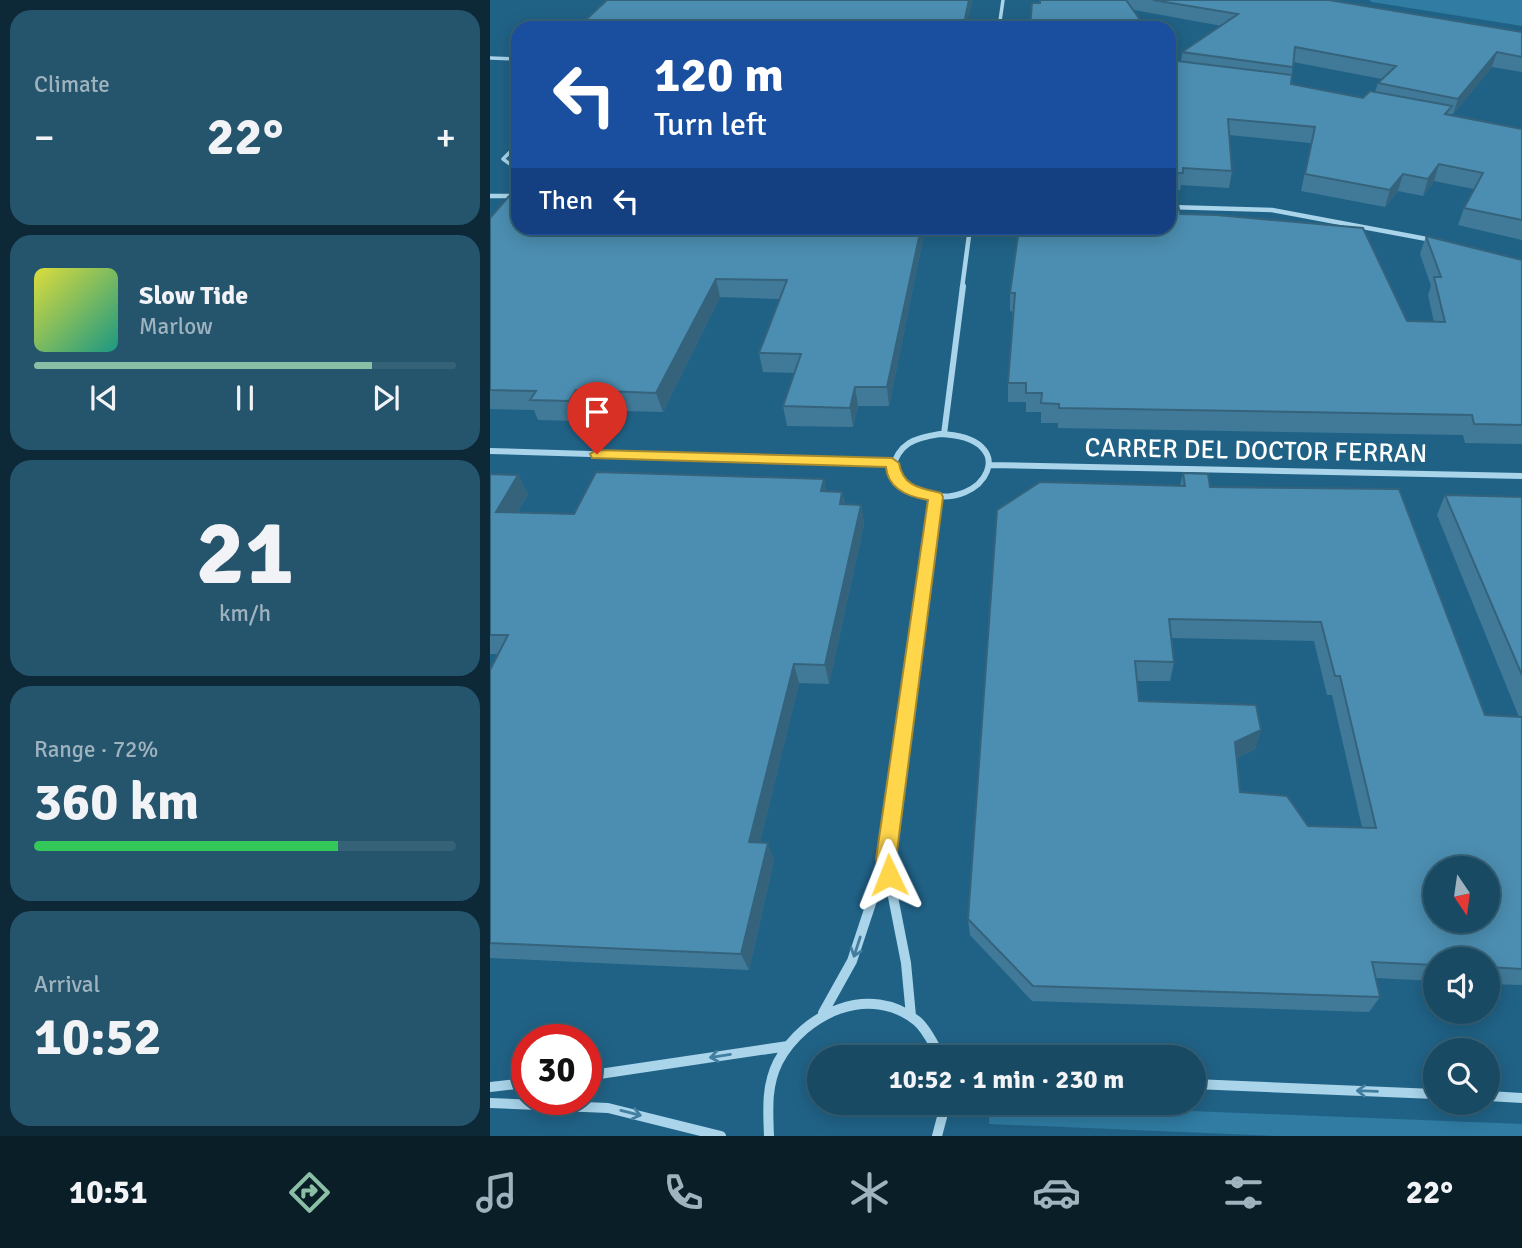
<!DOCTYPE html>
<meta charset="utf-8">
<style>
:root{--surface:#184a64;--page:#25546d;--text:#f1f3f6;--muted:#9fb3bf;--line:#366278;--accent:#8abfa5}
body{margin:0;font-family:Signika,sans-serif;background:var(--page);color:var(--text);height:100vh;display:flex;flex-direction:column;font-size:26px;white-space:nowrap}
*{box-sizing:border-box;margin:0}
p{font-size:23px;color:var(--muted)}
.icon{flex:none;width:38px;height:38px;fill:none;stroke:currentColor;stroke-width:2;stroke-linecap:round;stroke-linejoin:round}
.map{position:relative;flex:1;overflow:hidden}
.panel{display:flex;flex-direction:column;gap:10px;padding:10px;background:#0d2937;width:490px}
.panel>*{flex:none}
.banner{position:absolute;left:21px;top:21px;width:665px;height:214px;border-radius:21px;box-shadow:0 4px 18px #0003,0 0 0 2px var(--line);background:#1a4fa0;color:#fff;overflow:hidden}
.needle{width:46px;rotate:167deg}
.fabs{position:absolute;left:933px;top:856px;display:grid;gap:14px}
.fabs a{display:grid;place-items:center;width:77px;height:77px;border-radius:50%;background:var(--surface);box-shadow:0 4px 18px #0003,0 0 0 2px var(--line);font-size:35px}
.speed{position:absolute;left:21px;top:1024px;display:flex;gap:14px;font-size:35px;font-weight:700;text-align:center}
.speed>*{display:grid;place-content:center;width:91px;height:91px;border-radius:50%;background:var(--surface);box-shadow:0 4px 18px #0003,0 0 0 2px var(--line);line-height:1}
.speed .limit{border:10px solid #d22;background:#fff;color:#111}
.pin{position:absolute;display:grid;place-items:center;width:60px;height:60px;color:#fff;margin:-72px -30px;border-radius:50% 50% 50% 0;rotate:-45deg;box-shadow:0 0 7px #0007}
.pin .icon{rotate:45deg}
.me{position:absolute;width:77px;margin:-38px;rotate:358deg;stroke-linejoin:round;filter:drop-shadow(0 0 5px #0008)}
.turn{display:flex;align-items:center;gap:24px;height:147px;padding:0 28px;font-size:32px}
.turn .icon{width:91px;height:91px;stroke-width:2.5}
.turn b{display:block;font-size:49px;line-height:60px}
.then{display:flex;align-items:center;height:66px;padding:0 28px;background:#0003;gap:14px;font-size:26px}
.big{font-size:52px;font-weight:700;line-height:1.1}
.panel .widget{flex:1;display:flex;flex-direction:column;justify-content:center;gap:10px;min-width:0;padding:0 24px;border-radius:21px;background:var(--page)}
.panel .dial{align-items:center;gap:0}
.dial b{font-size:91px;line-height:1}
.song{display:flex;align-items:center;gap:21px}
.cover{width:84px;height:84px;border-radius:10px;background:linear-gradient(135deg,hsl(60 70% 55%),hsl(170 70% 35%))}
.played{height:7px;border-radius:4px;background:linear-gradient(90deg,var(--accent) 80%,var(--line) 80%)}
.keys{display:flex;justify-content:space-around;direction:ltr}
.heat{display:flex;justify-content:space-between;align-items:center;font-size:38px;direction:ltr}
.charge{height:10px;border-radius:5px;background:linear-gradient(90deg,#34c759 72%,var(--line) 0)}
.trip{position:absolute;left:317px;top:1045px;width:399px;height:70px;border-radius:35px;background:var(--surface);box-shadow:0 4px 18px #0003,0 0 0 2px var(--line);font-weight:700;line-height:70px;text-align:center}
.tab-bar{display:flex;height:112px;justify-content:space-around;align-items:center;background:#0a1e28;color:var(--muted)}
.tab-bar .icon{width:49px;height:49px}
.tab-bar .active{color:var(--accent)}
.tab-bar b{font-size:32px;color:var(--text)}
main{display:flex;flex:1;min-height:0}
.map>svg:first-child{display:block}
</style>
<main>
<section class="panel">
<div class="widget"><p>Climate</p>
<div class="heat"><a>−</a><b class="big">22°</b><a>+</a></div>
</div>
<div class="widget">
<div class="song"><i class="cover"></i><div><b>Slow Tide</b><p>Marlow</p></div></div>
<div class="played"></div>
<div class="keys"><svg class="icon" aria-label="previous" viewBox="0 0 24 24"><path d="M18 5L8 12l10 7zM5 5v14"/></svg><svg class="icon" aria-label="pause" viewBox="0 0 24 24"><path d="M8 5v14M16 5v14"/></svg><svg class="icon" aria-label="next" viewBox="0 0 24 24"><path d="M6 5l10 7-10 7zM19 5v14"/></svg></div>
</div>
<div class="widget dial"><b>21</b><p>km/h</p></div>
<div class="widget"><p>Range · 72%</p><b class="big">360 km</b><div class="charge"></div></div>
<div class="widget"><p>Arrival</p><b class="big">10:52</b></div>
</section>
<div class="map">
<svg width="1032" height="1136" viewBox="0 0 1032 1136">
<rect width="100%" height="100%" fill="#206286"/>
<path fill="#307ca3" d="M879,0H1032V26L882,2Z
M500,1103L1032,1124V1136H788L499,1124Z"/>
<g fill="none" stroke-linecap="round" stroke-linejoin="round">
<path stroke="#a9d4ea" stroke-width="3.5" d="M28,144L13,159L28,170"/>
<path stroke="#a9d4ea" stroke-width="3.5" d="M509,28L513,0
M0,58L28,59"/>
<path stroke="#a9d4ea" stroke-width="4.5" d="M0,196H28
M679,207L782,210L942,240
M472,288L480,228"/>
<path stroke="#a9d4ea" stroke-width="6" d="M450,434C534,437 496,511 435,494C419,490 409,485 402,469C409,443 424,438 450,434Z
M454,434L473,286
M0,451L402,463
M500,465L1032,476
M446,500V497"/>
<path stroke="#a9d4ea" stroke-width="7" d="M407,776L446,498"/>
<path stroke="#a9d4ea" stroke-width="10" d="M396,861L416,963L421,1016
M333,1013L362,961L396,858L408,774
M96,1076L298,1046
M704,1084L945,1094
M0,1087L37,1083
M998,1096L1032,1098
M0,1103L118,1108L231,1136
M279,1136C278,1110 276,1086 288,1062C314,1013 380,983 427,1021C437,1029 444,1046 451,1057
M447,1136L456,1102"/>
</g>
<path fill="#417a98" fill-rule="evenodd" d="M38,0H482L476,28H87L117,0Z
M550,0H839L1032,32V72L1002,67L963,114H959V115L1032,129V240L968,225L974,208L984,189L944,181L933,196L908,191L895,207L811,191L821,143L739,135L742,171L739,188L691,185L690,190H683V194L690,214L917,321L944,322L938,295L941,286L930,254L936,236L1032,260V444L975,443L973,435L568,428V423H551V412H536V402H518V383L523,312L520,311V293L679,228L680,61L691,62L692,52L732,26L644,10L550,3ZM803,62L892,79L888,83L885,92L873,98L801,84Z
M0,218L28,228H433V238L399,406H368L363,427L297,426L293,406L305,373L273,372L269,353L290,299L230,297L173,412L94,410L87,421L48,420L44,410L0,409Z
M693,473L720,487L995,715L1029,717L947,515L955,495L1032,497V985L998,984V959H945V981L886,978L890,997L879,1012L542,1001L480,935L478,919L690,486ZM682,638L824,641L837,695H842L872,827L818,826L750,792L747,758L765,749L771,730L649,701L647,681H680L684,662Z
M0,474L28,475L38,494L27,513L84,514L334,479L336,491L352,492L355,504L371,505L374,524L339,684L309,683L270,842L284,860L259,970L0,958V670L8,654H0Z"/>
<path fill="#35637c" d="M479,0H482L476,28H473Z
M1007,52L1002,67L963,114L968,99Z
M949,164L944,181L933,196L938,179Z
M913,174L908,191L895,207L900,190Z
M684,185L682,202L679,203V186Z
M431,228H433V238L399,406L397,387Z
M226,279L230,297L173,412L166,393Z
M365,387L368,406L363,427L360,408Z
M86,390L94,410L87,421L79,401Z
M28,475L38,494L16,532L6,512Z
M334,479L337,499L331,491Z
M352,492L356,511L350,504Z
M371,505L374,524L339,684L335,665Z
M304,664L309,683L266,859L259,842Z
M771,730L765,749L740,761L745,742Z
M278,843L284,860L259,970L251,954Z"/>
<path fill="#4c8eb1" stroke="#35637c" stroke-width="2" fill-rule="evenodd" d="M117,0H479L473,28H87Z
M550,0H636L656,28H540L542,3H550Z
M663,0H839L1032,32V57L1007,52L968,99L888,83L906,66L805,47L803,67L692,52L748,14Z
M679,60L802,75L801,84L873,98L880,91L962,106L955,114L1032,129V220L974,208L993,173L949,164L938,179L913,174L900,190L815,174L825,127L738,119L742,171L693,168V173H681L684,185L679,186Z
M679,194L686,195L690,214L726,215L873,228L917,321L955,322L944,277H951L936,236L1032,260V425L984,424L982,415L569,408V404L551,403L552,393H536V383H518L525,293H520L529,228H679Z
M20,195H28V228H431L397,387H365L360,408L293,406L311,354L269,353L297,280L226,279L166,393L86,390L79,401L40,400L46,391L0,390V218Z
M106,472L334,479L331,491L352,492L350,504L371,505L335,665L304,664L259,842L278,843L251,954L0,943V670L18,635H0V474L28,475L6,512L84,514Z
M693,473L718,474L720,487L909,489L995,715L1032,717V969L998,967V959H945V965L882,962L890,997L543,986L478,919L507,510L550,482L695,486ZM679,619L831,622L845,676H850L886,828L818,826L797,796L750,792L745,742L771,730L766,705L649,701L645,661L684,662ZM945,868H998V920H945Z
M955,495L1032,497V675Z"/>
<defs><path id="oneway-shaft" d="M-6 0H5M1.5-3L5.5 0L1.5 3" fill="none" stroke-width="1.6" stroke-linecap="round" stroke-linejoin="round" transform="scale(1.75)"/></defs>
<g stroke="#427e9f">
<use href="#oneway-shaft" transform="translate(367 947) rotate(108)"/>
<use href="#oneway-shaft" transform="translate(230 1056) rotate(171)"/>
<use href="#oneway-shaft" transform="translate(877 1091) rotate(-178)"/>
<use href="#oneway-shaft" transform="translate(141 1113) rotate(14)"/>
</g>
<path fill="#ffd54a" stroke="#a68a30" stroke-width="2" d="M107,450L402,458L409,463C413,487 431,488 451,493L453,497L406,859L410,875L407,882L399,885L392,882L386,859L438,500C419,497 398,489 396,467L102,458L100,454Z"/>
<g text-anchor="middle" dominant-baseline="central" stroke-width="7" stroke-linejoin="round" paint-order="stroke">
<g font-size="26" fill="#fff" stroke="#206286">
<text transform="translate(766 451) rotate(1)">CARRER DEL DOCTOR FERRAN</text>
</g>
</g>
</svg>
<div class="fabs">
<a><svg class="needle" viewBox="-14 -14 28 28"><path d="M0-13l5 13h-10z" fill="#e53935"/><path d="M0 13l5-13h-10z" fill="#9fb3bf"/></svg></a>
<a><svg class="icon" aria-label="sound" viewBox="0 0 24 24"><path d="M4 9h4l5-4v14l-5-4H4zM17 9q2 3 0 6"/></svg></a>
<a><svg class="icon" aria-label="search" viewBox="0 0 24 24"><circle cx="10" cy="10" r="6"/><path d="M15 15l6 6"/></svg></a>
</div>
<div class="speed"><div class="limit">30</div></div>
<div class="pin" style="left:107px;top:454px;background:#d93025"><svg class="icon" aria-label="arrive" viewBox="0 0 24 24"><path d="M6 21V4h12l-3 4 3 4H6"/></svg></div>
<svg class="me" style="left:399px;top:875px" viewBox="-20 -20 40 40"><path d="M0-17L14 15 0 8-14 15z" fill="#ffd54a" stroke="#fff" stroke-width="4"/></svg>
<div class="trip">10:52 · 1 min · 230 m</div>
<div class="banner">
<div class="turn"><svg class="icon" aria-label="left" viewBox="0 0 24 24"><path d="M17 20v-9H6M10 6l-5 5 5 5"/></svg><div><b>120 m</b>Turn left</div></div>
<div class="then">Then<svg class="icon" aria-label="left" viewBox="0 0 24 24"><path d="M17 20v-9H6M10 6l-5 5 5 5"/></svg></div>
</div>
</div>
</main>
<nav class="tab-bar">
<b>10:51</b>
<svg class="icon active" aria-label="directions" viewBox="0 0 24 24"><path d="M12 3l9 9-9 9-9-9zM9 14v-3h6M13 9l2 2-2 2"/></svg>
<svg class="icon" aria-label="music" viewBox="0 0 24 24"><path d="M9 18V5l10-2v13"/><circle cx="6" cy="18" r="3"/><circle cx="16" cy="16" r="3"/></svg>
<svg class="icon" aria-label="phone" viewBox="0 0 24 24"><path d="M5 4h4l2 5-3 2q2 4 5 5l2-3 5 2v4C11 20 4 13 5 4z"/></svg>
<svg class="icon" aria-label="climate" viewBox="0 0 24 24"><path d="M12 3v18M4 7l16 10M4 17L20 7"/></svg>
<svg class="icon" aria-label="car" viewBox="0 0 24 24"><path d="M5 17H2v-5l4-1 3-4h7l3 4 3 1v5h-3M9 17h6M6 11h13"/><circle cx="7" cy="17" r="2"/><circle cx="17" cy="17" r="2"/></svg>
<svg class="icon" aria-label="filters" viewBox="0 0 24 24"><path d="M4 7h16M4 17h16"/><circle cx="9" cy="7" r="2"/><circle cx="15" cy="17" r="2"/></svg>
<b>22°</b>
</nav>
